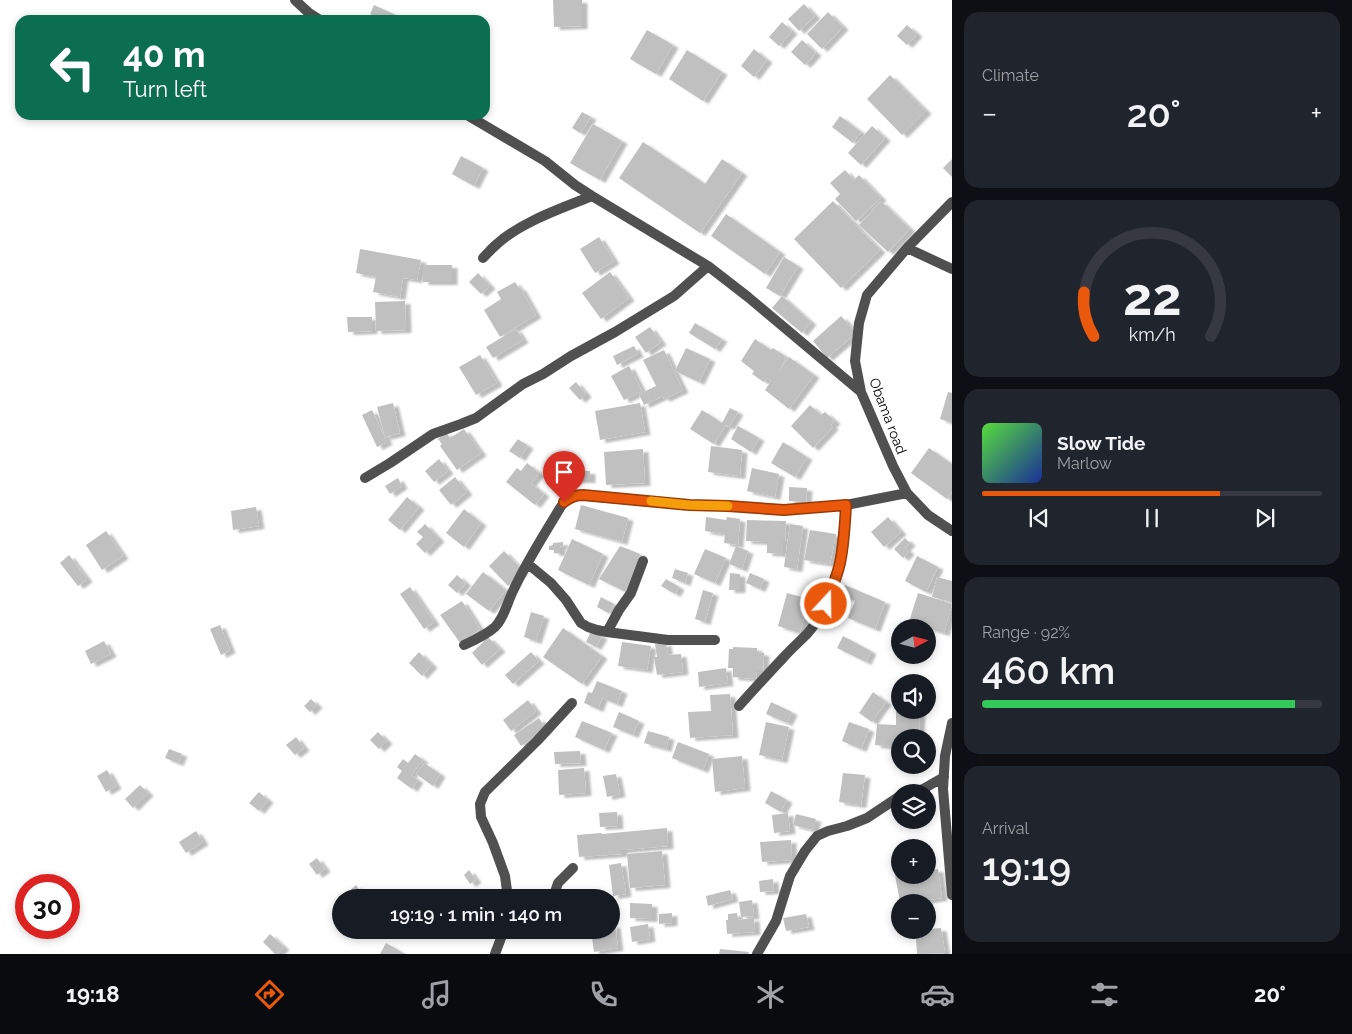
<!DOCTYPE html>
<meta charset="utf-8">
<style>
:root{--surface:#171b24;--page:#20242c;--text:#f1f3f6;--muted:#9ea1a6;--line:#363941;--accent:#ea580c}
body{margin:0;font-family:Raleway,sans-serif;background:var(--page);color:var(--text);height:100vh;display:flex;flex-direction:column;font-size:19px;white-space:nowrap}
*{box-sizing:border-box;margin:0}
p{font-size:16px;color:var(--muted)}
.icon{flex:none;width:28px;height:28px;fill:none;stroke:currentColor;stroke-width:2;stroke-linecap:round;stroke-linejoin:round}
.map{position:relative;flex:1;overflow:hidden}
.panel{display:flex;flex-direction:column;gap:12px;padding:12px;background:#0d0f14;width:400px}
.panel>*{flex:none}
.hud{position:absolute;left:15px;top:15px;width:475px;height:105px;border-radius:15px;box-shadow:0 2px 8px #0003;background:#0b6e4f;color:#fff;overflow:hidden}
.needle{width:32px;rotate:83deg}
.buttons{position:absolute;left:891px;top:619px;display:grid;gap:10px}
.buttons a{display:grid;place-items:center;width:45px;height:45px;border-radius:50%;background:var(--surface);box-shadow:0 2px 8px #0003;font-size:25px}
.speed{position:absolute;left:15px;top:874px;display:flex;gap:10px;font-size:25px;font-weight:700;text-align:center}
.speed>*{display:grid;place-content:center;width:65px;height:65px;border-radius:50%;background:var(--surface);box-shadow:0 2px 8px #0003;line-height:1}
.speed .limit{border:8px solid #d22;background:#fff;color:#111}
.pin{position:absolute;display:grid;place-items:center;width:42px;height:42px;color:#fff;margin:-51px -21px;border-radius:50% 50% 50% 0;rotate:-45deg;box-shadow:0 0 5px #0007}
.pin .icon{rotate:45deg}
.me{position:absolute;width:55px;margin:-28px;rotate:21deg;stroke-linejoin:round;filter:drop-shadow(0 0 4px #0008)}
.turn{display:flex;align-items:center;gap:18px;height:105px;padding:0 25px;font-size:22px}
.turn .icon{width:65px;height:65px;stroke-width:2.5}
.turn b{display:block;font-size:35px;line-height:42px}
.big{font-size:38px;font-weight:600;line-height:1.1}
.panel .tile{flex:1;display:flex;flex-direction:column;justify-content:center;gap:8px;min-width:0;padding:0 18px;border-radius:15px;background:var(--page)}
.panel .dial{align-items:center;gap:0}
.dial svg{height:130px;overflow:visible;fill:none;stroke:var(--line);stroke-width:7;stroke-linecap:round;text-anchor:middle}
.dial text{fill:var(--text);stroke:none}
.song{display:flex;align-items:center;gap:15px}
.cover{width:60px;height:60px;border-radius:8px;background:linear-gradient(135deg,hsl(110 70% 55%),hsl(230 70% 35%))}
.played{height:5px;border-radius:2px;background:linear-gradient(90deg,var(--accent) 70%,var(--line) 70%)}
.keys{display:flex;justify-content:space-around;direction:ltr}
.heat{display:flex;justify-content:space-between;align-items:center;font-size:28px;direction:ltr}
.charge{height:8px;border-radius:4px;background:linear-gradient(90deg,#34c759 92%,var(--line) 0)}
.trip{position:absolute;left:332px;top:889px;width:288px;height:50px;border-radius:25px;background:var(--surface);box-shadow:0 2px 8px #0003;font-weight:600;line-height:50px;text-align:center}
.dock{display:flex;height:80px;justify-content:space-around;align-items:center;background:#090b0e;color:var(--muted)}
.dock .icon{width:35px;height:35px}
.dock .on{color:var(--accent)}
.dock b{font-size:22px;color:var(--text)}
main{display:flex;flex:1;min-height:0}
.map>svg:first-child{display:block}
</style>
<main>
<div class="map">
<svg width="952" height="954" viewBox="0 0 952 954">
<defs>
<filter id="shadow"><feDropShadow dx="5.5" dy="3" stdDeviation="1" flood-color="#0004"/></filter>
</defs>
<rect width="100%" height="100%" fill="#fff"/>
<path fill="#c0c0c0" filter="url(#shadow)" d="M553,0H582V26L554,27Z
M804,4L815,16L799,31L788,19Z
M374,5L396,15L394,20H383L370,14Z
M828,12L843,27L822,49L807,34Z
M782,22L792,31L779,46L769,37Z
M907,25L917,34L907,45L897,36Z
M647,30L673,45L656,74L630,59Z
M802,40L816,53L805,65L791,52Z
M754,49L767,60L754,77L741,66Z
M687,50L722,72L703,101L669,79Z
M890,75L926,111L902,135L867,99Z
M582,112L591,117L580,133L572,128Z
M840,116L861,132L853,143L832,127Z
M593,124L622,141L600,180L570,163Z
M872,126L885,138L861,165L848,153Z
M643,142L705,184L722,159L742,173L700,233L619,178Z
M461,156L483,168L474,186L452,174Z
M952,159V177L943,168Z
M845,170L854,180L859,175L881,198L856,221L835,199L840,194L830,183Z
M833,201L880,250L841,288L794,239Z
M881,201L910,229L888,252L859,225Z
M726,214L780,252L765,274L711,236Z
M599,237L614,261L595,273L580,249Z
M360,249L421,260L417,280L403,278L400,297L373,292L376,277L356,273Z
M784,257L798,266L780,296L766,288Z
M423,265H452V282H423Z
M610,272L629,298L601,319L582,293Z
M478,273L490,286L481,294L469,282Z
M515,282L519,288L520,287L536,315L500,337L484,310L501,299L497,292Z
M782,296L811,322L802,333L772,308Z
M405,301L406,330L376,331L375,302Z
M841,316L856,333L827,358L813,341Z
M347,317H372V331L348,332Z
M695,323L722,339L715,349L689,333Z
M650,327L661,342L646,353L635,337Z
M516,329L523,340L493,358L486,347Z
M755,339L771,350L773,348L785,356L784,358L786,359L777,374L789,357L814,375L789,409L765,390L771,381L767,378L764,382L752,374L754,371L741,361Z
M634,346L638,354L617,365L613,356Z
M686,348L710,359L699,382L675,371Z
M664,350L683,390L664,399L663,396L644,405L639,394L656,386L643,360Z
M480,355L497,383L476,395L459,367Z
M629,366L642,391L624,400L611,376Z
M576,382L586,394L580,400L569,388Z
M948,392L952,393V423L940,419Z
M393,403L400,433L385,437L377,407Z
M640,403L645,432L600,440L595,411Z
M810,405L821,415L825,412L835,421L831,425L833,427L813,448L791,426Z
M730,408L738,412L729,427L726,425L714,444L690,429L702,410L722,423Z
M372,410L387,442L377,447L362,415Z
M738,426L759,438L751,452L731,439Z
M464,429L481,453L457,470L440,446L442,444L438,439L446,432L450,438Z
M518,439L528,446L520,458L509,451Z
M783,442L807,457L795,477L771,463Z
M711,446L742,450L740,476L708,472Z
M929,448L952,464V492L947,499L911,473Z
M643,449L645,483L606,485L604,452Z
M439,459L448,471L434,482L425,471Z
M527,463L539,473L531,483L544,494L535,505L506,482L517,468L521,471Z
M752,468L779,474L775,497L747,491Z
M575,471H590V480H576Z
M455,477L467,492L451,505L439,490Z
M398,478L402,486L390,494L385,486Z
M789,487L807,488L806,502L789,501Z
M407,497L419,507L400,530L388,520Z
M581,505L628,518L622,542L575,529Z
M256,507L259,526L233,530L231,511Z
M464,509L481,523L464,547L446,533Z
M706,517L726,520L727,517L740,519L738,545L724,543L725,534L705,531Z
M888,517L901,532L884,547L871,532Z
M747,520L786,521L785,541H783V554L767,553V542L746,541Z
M425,524L439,539L425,553L416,544L423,537L417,532Z
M790,524L803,526L797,569L784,567Z
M810,530L836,534L830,564L804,560Z
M106,531L123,556L102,570L86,545Z
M905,538L910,543L905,548L909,552L903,558L894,549Z
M572,539L603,554L589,585L558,570Z
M563,542V546H560V553H554V550H549V546L553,545V543Z
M620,546L640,554L626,592L599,579Z
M736,546L748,551L742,569L729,564Z
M705,549L726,558L715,583L694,574Z
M504,551L523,571L508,586L489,566Z
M69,555L87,579L78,586L60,563Z
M917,556L938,567L926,592L905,581Z
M675,569L688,573L685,583L672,578Z
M483,572L506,590L489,611L466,594Z
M730,573L740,574V590H729Z
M750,573L764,579L760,589L746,583Z
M457,575L466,583L457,593L448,585Z
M937,577L952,581V602L932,597Z
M666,579L679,587L675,594L661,586Z
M845,585L885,602L875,629L848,618L855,601L841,595Z
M410,587L434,622L424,629L400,594Z
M703,590L713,593L705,622L695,619Z
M787,593L809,599L800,633L778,626Z
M918,593L952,604L944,633L909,622Z
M601,597L614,604L609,613L597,607Z
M462,601L480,629L461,644L440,615Z
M531,612L544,616L536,641L524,637Z
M220,625L230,650L221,655L210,629Z
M563,628L602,656L582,684L543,657Z
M591,631L602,636L596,647L586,642Z
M843,636L871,651L866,662L837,648Z
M488,637L500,649L482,665L472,653Z
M104,641L111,654L91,664L85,651Z
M622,642L651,646L647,670L618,666Z
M666,643L668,655L681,654L683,672L657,675L654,657H657L655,644Z
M733,647L757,648V652L764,653L763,671H757L756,679L733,677V668H728L729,649H733Z
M419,652L432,665L422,676L409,663Z
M531,652L539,661L513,684L505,675Z
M726,668L728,683L699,687L698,672Z
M597,681L622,691L617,704L602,698L598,709L584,703L588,692L592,693Z
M873,692L886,702L872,722L859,713Z
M730,694L733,735L690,738L688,712L711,711L710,695Z
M311,699L317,705L310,712L304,706Z
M528,700L536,711L511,731L503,720Z
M771,702L792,712L787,723L766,714Z
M896,711L920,712L919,738H900V747L875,745L877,724L896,725Z
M619,712L639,721L633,735L613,727Z
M539,718L546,729L521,746L514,735Z
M582,721L612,733L604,750L575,737Z
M766,722L789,727L782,760L759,755Z
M849,722L869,729L861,749L842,741Z
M648,731L669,737L666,749L644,743Z
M378,732L387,741L379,749L370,740Z
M296,737L304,748L295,755L286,745Z
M678,742L709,754L703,770L672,758Z
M169,749L182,754L178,763L165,758Z
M580,751L581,763L555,764L554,752Z
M415,754L423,760L411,775L418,780L412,789L397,778L402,771L397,767L403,759L408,763Z
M742,756L745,788L715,792L712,759Z
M424,763L440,774L433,786L416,774Z
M584,768L586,793L559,795L558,770Z
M107,770L116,786L106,792L97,776Z
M843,773L865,775L861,805L839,802Z
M616,774L620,794L607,797L603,776Z
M140,785L148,793L133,808L125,799Z
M771,791L787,800L781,812L765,803Z
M259,792L268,800L259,811L249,803Z
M617,812L618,826L600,827L599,813Z
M788,813L790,831L774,833L772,815Z
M796,814L816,819L813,830L793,825Z
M667,828L668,846L622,850V854L579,857L577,835L601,833L602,834Z
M196,831L203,842L186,853L179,842Z
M791,840L792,860L762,862L760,842Z
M662,851L665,885L630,888L627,854Z
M317,858L325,869L317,875L309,864Z
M621,863L626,894L613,896L609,865Z
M938,869L942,898L915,902H900L895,875H928V870Z
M469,870L476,880L470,884L464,875Z
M773,879L774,891L760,892L759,881Z
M356,885L365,898H350L347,893Z
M730,890L733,899L708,906L706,896Z
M752,900L754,916L741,917L739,902Z
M630,903L652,904V919L630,918Z
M672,913V923L659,924V914Z
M737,913L738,920L754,918L755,932L727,934L726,920H728V914Z
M806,914L809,927L786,931L783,918Z
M648,924L650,939L632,942L630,927Z
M611,925H615L618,948L594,952L591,930H611Z
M941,928L945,953L917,954L916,939L921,938L920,930Z
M270,934L284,947L277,954H275L263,942Z
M386,943L405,954H380Z
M720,949L749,952L748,954H719Z"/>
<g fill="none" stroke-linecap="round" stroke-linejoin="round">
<path stroke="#505050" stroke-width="10" d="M295,0L309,13L320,20
M467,115L545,161L575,185L592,196L708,266L748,297L861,392
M952,202L907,248L867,295L859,323L855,361L861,392L893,466L907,493L928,515L952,531
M907,248L952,269
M483,258C488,253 492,248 497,244C521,222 562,208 592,196
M365,478L390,463L433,434L461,424L476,418L523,384L543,374L571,356L615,332L674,296L708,266
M528,564L551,583L566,600L581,623L588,627L597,630L607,632L668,640H715
M607,632L619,610L631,593L643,561
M464,645C475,640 486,635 495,627C505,617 507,602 514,589C527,561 544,535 560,508C564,501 569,498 576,495L689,505L727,506L784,510L846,505L907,493
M739,706C753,690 768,674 783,658C790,650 799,642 807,634C838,598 844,549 846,505
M952,723L945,756L943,789L952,895
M910,792L923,789L944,777
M508,898L505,876L493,843L481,817L480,804L485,792L537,741L572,703
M553,898L558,883L573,868
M502,933L520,930
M495,954L504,930
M757,954L776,921L790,876L805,851L817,836L828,831L847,826L867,818L900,796"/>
</g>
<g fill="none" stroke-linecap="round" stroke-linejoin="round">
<g stroke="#983908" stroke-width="12">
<path id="route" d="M564,502C570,497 575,495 583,495L689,505L728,506L784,510L846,505C845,524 844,544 840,563C837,577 831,590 826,604"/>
</g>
<use href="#route" stroke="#ea580c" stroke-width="9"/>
<path stroke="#f59e0b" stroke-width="9" d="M651,501L689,505L728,506"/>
</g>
<g text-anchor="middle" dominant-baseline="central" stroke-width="4.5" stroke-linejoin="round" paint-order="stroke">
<g font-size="14" fill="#000" stroke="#fff">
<text transform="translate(888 416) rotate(69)">Obama road</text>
</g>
</g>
</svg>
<div class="buttons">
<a><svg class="needle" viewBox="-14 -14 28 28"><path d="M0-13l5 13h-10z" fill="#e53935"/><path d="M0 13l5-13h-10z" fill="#9ea1a6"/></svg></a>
<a><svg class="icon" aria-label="sound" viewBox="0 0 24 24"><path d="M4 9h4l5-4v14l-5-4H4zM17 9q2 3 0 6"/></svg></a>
<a><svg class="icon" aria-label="search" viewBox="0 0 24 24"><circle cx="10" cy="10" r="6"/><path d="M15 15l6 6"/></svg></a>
<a><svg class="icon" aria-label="layers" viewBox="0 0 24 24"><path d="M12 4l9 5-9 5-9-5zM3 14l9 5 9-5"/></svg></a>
<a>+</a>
<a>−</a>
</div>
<div class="speed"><div class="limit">30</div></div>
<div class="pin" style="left:564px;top:502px;background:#d93025"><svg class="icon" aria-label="arrive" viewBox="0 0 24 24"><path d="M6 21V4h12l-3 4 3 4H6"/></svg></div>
<svg class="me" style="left:826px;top:604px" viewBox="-20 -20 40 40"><circle r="17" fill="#ea580c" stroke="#fff" stroke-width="3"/><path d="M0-11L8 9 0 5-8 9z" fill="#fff"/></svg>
<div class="trip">19:19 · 1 min · 140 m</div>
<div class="hud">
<div class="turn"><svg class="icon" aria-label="left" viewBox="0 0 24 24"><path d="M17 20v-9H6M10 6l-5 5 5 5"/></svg><div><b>40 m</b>Turn left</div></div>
</div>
</div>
<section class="panel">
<div class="tile"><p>Climate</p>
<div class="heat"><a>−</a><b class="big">20°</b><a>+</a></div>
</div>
<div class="tile dial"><svg viewBox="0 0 100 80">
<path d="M14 69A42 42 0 1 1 86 69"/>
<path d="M14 69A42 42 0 0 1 8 42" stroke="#ea580c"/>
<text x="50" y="56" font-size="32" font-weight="700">22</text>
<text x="50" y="72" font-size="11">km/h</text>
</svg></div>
<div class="tile">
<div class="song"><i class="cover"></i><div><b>Slow Tide</b><p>Marlow</p></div></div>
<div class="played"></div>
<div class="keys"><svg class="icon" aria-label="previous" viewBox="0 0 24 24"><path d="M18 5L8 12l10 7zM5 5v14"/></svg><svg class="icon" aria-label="pause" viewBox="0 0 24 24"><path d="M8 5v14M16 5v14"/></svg><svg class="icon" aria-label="next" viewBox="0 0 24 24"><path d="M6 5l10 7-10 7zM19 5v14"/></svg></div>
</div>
<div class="tile"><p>Range · 92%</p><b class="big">460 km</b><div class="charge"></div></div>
<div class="tile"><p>Arrival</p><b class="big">19:19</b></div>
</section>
</main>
<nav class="dock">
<b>19:18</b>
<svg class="icon on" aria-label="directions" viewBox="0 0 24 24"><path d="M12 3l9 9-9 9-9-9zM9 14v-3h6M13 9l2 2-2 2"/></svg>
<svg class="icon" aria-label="music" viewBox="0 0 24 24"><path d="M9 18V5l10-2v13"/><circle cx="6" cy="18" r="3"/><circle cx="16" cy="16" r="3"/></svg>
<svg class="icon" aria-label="phone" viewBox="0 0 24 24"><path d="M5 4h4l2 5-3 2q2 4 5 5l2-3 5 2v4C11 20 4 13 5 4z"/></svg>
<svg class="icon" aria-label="climate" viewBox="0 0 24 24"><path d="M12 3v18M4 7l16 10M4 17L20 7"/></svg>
<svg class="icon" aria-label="car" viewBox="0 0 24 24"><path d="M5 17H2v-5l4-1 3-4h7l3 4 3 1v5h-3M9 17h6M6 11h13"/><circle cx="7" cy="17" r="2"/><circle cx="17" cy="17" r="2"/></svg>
<svg class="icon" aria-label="filters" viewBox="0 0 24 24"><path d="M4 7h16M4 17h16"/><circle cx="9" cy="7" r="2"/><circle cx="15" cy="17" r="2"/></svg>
<b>20°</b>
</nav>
